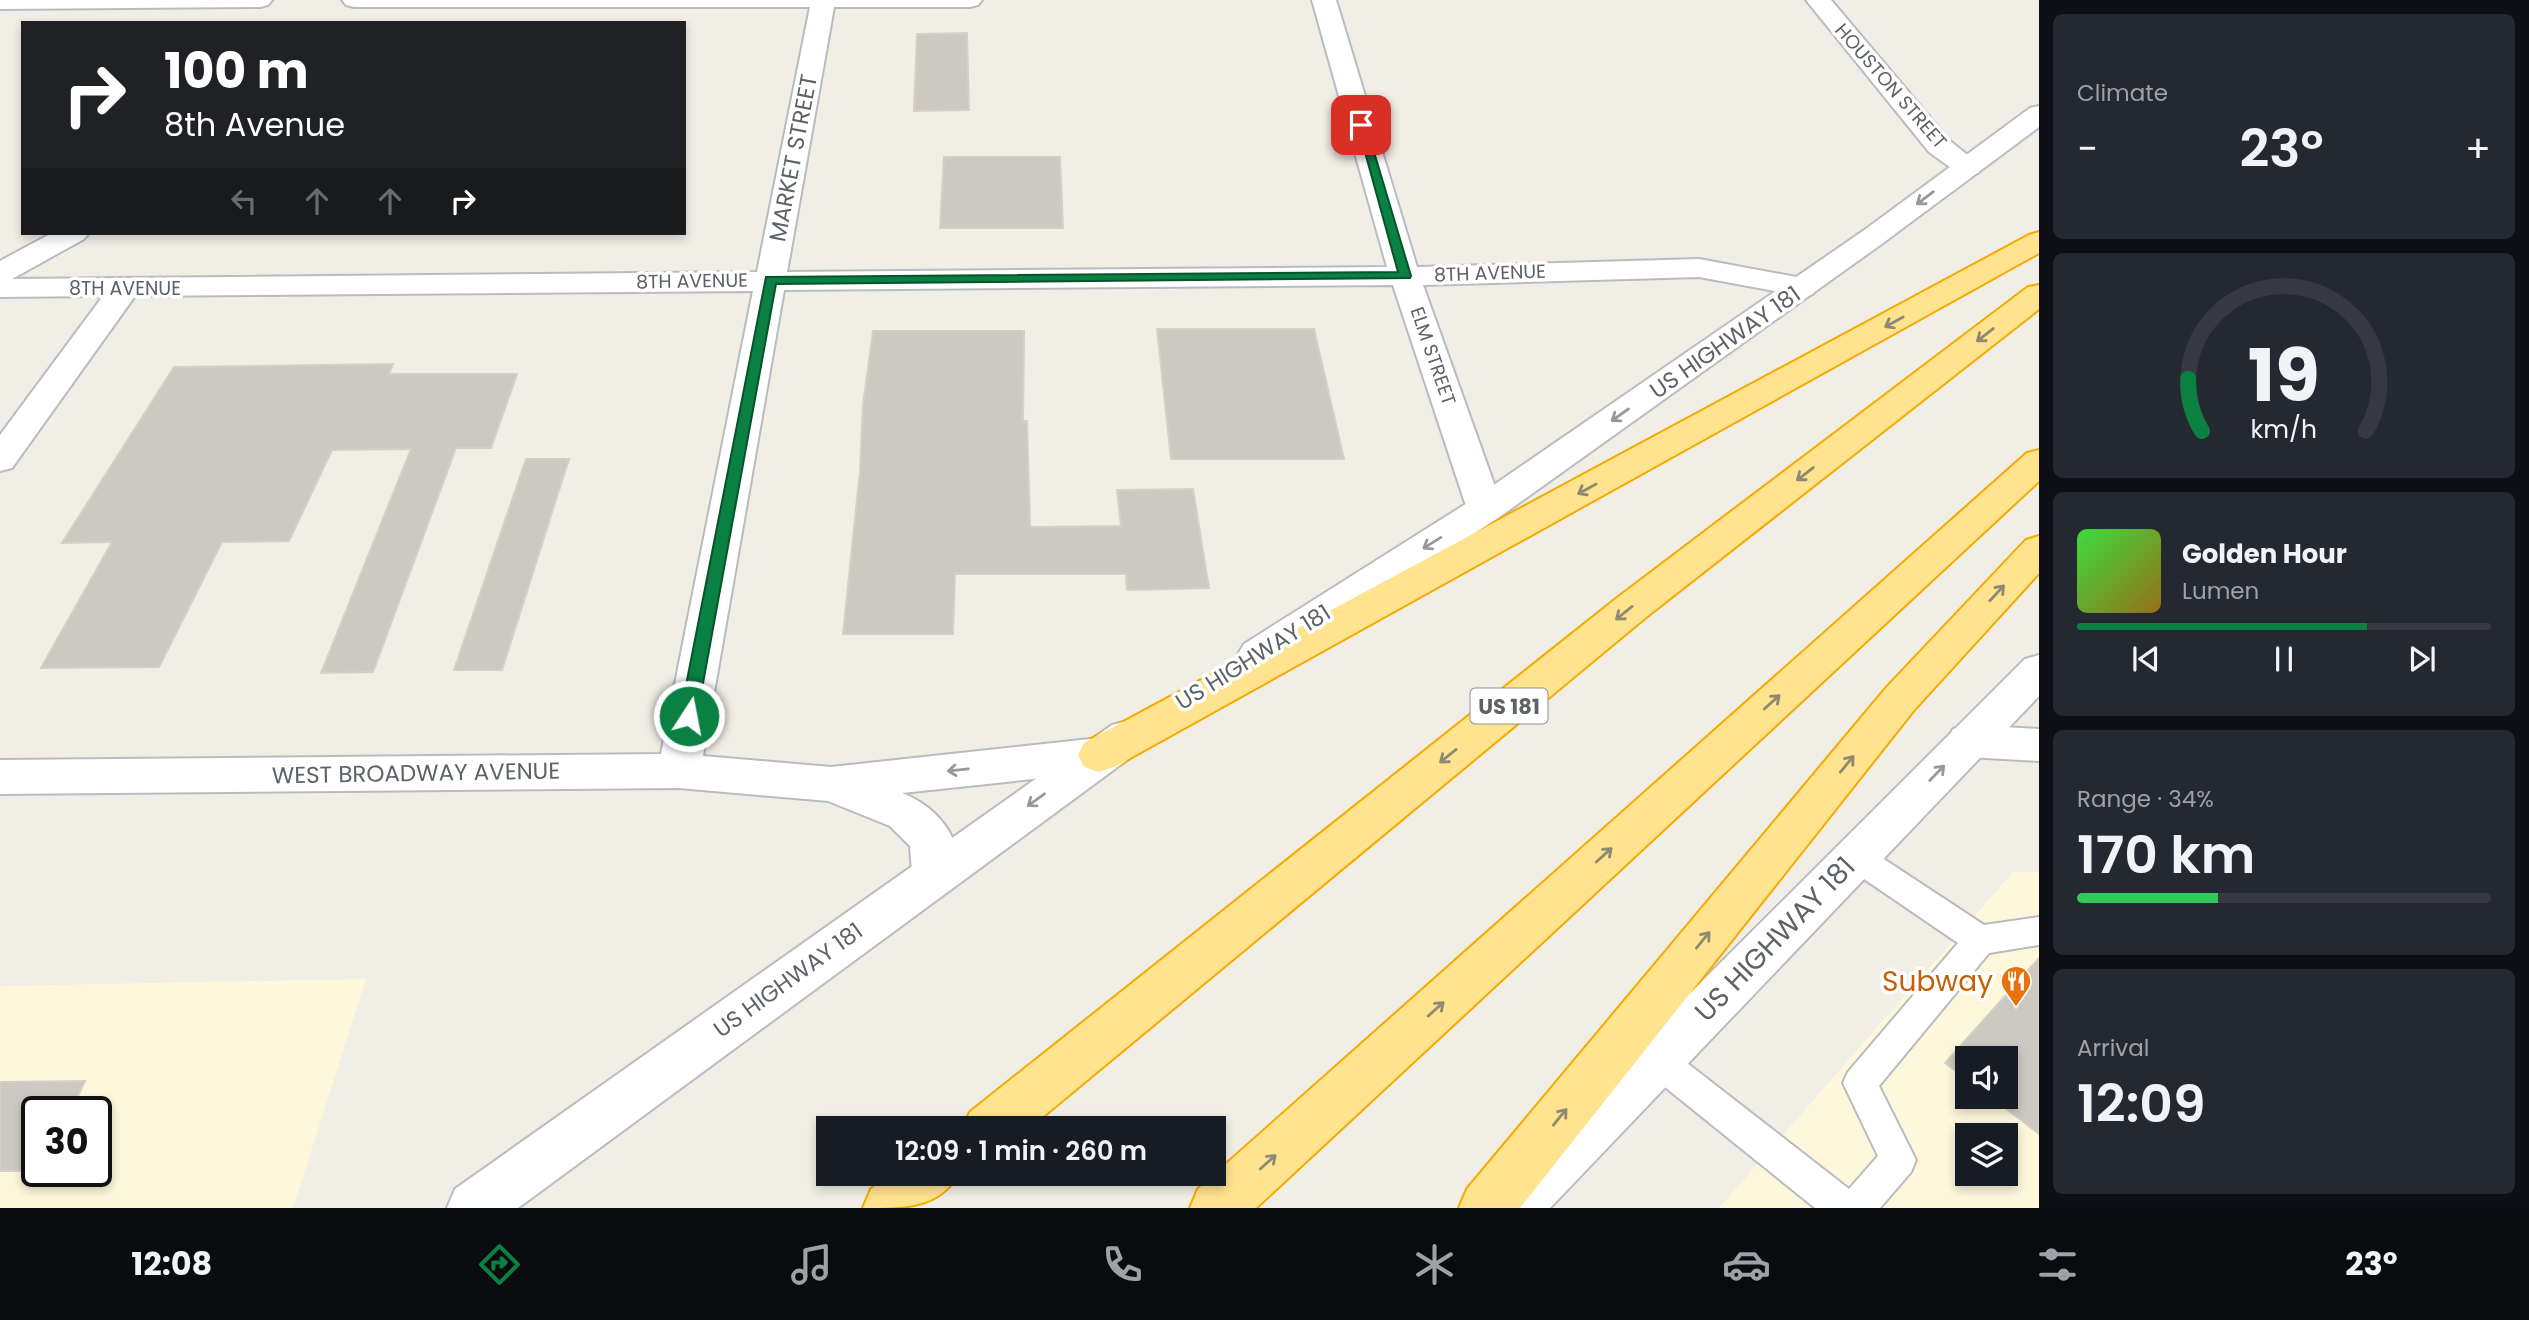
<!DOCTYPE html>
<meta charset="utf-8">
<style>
:root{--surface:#171b24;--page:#242831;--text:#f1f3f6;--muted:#9ea1a6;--line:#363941;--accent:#0b8043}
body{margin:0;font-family:Poppins,sans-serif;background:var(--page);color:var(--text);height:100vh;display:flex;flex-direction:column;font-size:26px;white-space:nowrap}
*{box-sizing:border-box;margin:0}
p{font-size:23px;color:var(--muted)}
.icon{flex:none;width:38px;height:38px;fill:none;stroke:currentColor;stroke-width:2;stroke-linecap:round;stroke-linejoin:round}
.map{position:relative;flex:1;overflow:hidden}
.panel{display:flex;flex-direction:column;gap:14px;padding:14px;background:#0d0f14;width:490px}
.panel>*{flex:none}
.guide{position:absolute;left:21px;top:21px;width:665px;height:214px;border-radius:0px;box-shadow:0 4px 10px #0003;background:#202124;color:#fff;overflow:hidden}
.tools{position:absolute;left:1955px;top:1046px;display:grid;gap:14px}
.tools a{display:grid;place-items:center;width:63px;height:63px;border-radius:0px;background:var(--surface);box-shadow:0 4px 10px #0003;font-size:35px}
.speed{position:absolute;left:21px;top:1096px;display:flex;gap:14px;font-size:35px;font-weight:700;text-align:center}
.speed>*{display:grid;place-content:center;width:91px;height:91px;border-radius:50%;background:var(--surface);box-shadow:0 4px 10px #0003;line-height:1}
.speed .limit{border:4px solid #111;border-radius:10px;background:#fff;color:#111}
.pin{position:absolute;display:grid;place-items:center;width:60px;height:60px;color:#fff;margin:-30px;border-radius:14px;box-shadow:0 4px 10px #0006}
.me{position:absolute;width:77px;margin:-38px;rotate:11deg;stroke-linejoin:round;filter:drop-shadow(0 0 5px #0008)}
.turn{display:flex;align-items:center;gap:24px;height:147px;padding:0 28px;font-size:32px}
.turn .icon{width:91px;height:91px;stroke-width:2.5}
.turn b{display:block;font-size:49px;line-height:60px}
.lanes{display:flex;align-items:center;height:66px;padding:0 28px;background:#0003;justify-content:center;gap:35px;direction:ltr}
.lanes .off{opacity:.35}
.big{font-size:52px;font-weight:600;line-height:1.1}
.panel .card{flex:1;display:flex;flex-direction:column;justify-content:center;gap:10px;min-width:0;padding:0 24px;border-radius:10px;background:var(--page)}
.panel .dial{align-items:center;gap:0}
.dial svg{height:182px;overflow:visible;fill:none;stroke:var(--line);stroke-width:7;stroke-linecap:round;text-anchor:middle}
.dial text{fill:var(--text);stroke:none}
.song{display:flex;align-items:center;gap:21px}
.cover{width:84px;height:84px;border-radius:10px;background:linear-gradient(135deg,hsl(120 70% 55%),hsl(40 70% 35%))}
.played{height:7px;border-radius:4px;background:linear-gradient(90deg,var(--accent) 70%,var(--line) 70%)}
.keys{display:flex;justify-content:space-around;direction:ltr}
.heat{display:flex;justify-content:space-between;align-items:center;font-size:38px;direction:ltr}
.charge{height:10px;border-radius:5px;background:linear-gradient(90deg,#34c759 34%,var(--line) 0)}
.trip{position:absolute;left:816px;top:1116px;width:410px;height:70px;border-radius:0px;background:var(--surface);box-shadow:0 4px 10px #0003;font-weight:600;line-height:70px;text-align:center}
.tab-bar{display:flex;height:112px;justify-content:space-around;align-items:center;background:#090b0e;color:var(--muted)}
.tab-bar .icon{width:49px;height:49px}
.tab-bar .selected{color:var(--accent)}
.tab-bar b{font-size:32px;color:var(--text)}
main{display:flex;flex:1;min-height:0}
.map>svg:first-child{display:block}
</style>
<main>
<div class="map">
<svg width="2039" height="1208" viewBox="0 0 2039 1208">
<rect width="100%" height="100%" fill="#f1eee6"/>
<path fill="#fff7dc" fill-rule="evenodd" d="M2013,872H2039V1208H1719ZM1967,1059H2006V1097H1967ZM1967,1136H2006V1174H1967Z
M366,979L293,1208H0V986ZM37,1111H96V1171H37Z"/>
<path fill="#ccc9c3" stroke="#d6d0c4" stroke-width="2" d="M967,33L969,110L914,111L917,34Z
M944,157H1060L1063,228H940Z
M1157,329H1314L1344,459H1171Z
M873,331H1024L1023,421H1027L1030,527L1121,526L1117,490L1193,489L1209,588L1127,590L1126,574H955L953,634H843L860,471L863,405Z
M393,364L389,374H517L491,448H456L373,672L321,673L411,449L332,450L289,541L222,542L159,667L41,668L112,542L62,543L174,367Z
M526,459H569L502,670H454Z
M2039,958V1134L1991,1097H2006V1059H1967V1079L1945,1063Z
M85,1081L71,1111H37V1171H45H0V1082Z"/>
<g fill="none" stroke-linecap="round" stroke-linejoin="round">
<g stroke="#b8bcc0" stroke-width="4">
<path id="lane" d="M1856,844L1867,848L1984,925L2039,917V945L1989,953L1879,1086L1916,1160L1911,1172L1880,1208H1815L1645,1071L1640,1060L1645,1049L1657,1044L1669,1049L1849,1189L1878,1156L1843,1083L1848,1072L1958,943L1845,866L1841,857L1845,848Z"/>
</g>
<g stroke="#b8bcc0" stroke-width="4">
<path id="street" d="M0,0H272L268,5L260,7L0,9Z
M342,0H982L978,5L970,7H834L787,272L1387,267L1312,0H1336L1417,267L1699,259L1802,278L1813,280L1817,287L1813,294L1802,296L1699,277L1423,285L1503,509L1498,518L1485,521L1472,518L1467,509L1393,285L784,290L703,756L831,767L1099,738L1114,743L1120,755L1114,767L1099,772L902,793C940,808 971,846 951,886L935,892L919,886L912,873L910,846L890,826L828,801L679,788L0,794V760L661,754L753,291L135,296L12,468L0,471V435L103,296L0,297V261L52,233H89L84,239L12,279L757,272L810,7H354L346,5Z
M1806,0H1831L1949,140L1982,167L1978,173H1958L1929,152Z
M1968,725L2039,729V761L1968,757L1953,753L1947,741L1953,729Z"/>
</g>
<g stroke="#b9bdc2" stroke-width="4">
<path id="secondary" d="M2039,106V127L1883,243L1498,518L1272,664L1258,669L1244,664L1238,654L1244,644L1472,500L1863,231L2030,108Z
M2039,655V696L1550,1208H1486L1494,1189L2025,659Z
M1127,721L1142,725L1148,737L1142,749L518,1208H447L455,1189L1112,725Z"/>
</g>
<g stroke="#f6aa00" stroke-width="4">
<path id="highway" d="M2039,232V253L1114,767L1099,772L1084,767L1078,755L1084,743L2029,235Z
M2039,285V309L1645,618L1028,1129H962L970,1112L1617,598L2028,287Z
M2039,450V481L1256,1208H1190L1198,1189L2027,453Z
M2039,536V573L1914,710L1520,1208H1459L1467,1189L1886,688L2026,540Z
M890,1174H958C939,1208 906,1208 863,1208L871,1189Z"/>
</g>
<use href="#lane" fill="#fff" fill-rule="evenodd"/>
<use href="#street" fill="#fff" fill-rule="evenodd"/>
<use href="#secondary" fill="#fff" fill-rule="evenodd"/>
<use href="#highway" fill="#ffe38e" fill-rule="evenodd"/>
</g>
<defs><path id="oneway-shaft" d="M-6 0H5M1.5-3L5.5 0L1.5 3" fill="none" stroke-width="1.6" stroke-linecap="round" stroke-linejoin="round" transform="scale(1.75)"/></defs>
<g stroke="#96999c">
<use href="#oneway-shaft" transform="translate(1925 198) rotate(143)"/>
<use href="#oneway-shaft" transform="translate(1620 415) rotate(145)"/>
<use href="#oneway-shaft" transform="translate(1432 543) rotate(148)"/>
<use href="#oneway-shaft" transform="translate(958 770) rotate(174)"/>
<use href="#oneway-shaft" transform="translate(1937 773) rotate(-46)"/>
<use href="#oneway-shaft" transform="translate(1036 800) rotate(144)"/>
</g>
<g stroke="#8e8973">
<use href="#oneway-shaft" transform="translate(1894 322) rotate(151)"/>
<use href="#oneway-shaft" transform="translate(1985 335) rotate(142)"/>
<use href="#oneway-shaft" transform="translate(1805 474) rotate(142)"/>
<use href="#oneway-shaft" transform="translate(1587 489) rotate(151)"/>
<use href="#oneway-shaft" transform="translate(1997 593) rotate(-47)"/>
<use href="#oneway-shaft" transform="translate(1624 613) rotate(141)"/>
<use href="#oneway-shaft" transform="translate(1772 702) rotate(-42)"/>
<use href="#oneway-shaft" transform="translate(1448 756) rotate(141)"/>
<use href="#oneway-shaft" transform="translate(1847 764) rotate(-51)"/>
<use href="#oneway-shaft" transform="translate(1604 855) rotate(-42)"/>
<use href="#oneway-shaft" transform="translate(1703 940) rotate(-51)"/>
<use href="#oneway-shaft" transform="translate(1436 1009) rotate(-42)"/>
<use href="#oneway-shaft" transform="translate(1560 1117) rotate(-51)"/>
<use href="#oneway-shaft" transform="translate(1268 1162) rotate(-42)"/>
</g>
<path fill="#0b8043" stroke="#07532c" stroke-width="2" d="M1357,123L1366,125L1411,276L1410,278L776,284L697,716L689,723L683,721L680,716L766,277L1398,272Z"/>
<defs>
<g id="restaurant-pin" transform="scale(1.575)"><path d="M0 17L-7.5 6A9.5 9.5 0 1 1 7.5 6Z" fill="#e8710a" stroke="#fff"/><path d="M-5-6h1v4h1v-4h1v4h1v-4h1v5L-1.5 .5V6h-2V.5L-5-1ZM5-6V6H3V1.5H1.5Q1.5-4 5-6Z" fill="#fff"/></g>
</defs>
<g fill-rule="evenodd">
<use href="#restaurant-pin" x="2016" y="981"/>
</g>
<g text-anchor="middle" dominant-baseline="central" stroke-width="7" stroke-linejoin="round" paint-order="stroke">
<g font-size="19" fill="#5d6267" stroke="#fff">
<text transform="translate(1891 86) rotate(49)">HOUSTON STREET</text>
<text transform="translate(1490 273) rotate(-2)">8TH AVENUE</text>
<text transform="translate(692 281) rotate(-1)">8TH AVENUE</text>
<text x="125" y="288">8TH AVENUE</text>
<text transform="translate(1433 356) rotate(71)">ELM STREET</text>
</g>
<rect fill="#fff" stroke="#8e9195" stroke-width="2" x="1470.5" y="688.5" width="77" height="35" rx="5"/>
<g font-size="21" font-weight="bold" fill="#5d6267">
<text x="1509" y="706">US 181</text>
</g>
<g font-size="23" fill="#5d6267" stroke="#fff">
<text transform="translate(793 158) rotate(-79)">MARKET STREET</text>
<text transform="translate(1725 342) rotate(-35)">US HIGHWAY 181</text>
<text transform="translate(1253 657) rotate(-32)">US HIGHWAY 181</text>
<text transform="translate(416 773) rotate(-1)">WEST BROADWAY AVENUE</text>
<text transform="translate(788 980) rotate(-36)">US HIGHWAY 181</text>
</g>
<g font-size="28" fill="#5d6267" stroke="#fff">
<text transform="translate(1775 939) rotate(-46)">US HIGHWAY 181</text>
</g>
<g font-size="28" fill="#c56008" stroke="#fff" text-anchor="end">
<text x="1993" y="981">Subway</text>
</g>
</g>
</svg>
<div class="tools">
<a><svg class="icon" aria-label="sound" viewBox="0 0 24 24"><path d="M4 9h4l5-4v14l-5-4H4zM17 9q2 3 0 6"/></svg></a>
<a><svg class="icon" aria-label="layers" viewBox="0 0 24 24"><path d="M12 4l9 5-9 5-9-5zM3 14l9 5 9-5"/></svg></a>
</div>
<div class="speed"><div class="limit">30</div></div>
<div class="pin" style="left:1361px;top:125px;background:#d93025"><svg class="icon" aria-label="arrive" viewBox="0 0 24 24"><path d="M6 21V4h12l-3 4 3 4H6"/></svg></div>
<svg class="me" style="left:689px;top:716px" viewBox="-20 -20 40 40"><circle r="17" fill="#0b8043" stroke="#fff" stroke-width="3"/><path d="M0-11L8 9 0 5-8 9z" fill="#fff"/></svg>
<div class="trip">12:09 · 1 min · 260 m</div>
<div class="guide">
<div class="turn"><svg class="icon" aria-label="right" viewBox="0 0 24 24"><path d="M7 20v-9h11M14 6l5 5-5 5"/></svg><div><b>100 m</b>8th Avenue</div></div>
<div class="lanes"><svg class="icon off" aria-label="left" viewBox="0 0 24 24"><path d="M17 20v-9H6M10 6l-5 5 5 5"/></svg><svg class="icon off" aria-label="ahead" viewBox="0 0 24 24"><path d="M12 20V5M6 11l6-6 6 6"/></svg><svg class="icon off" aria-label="ahead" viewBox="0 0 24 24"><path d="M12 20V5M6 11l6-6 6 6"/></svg><svg class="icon" aria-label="right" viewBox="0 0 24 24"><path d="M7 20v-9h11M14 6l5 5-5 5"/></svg></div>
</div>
</div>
<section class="panel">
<div class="card"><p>Climate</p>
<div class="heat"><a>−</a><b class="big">23°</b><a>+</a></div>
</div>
<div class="card dial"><svg viewBox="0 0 100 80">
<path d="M14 69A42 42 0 1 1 86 69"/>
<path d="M14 69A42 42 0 0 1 8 46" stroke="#0b8043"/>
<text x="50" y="56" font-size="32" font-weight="700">19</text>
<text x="50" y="72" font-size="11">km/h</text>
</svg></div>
<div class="card">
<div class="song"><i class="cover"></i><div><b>Golden Hour</b><p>Lumen</p></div></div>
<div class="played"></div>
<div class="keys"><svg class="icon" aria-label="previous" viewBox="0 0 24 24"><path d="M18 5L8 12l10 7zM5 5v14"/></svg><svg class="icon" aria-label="pause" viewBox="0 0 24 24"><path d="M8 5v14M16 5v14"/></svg><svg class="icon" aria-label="next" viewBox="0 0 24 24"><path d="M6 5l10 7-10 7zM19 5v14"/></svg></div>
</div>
<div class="card"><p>Range · 34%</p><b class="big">170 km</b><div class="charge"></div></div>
<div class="card"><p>Arrival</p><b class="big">12:09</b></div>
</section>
</main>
<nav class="tab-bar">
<b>12:08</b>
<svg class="icon selected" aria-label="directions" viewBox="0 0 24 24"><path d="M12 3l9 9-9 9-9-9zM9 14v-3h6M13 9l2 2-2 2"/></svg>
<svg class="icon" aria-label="music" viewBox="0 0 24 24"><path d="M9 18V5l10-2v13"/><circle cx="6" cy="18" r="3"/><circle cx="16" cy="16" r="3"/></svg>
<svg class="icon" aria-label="phone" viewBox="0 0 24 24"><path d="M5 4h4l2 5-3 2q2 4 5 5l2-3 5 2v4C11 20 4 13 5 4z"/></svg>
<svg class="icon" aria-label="climate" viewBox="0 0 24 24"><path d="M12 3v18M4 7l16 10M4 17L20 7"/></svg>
<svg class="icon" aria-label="car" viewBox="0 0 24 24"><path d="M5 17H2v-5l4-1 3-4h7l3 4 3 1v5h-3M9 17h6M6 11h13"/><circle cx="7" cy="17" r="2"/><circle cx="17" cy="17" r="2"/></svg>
<svg class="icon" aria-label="filters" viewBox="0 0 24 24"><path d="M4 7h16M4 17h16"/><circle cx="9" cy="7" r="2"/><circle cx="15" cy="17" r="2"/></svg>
<b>23°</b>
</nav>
